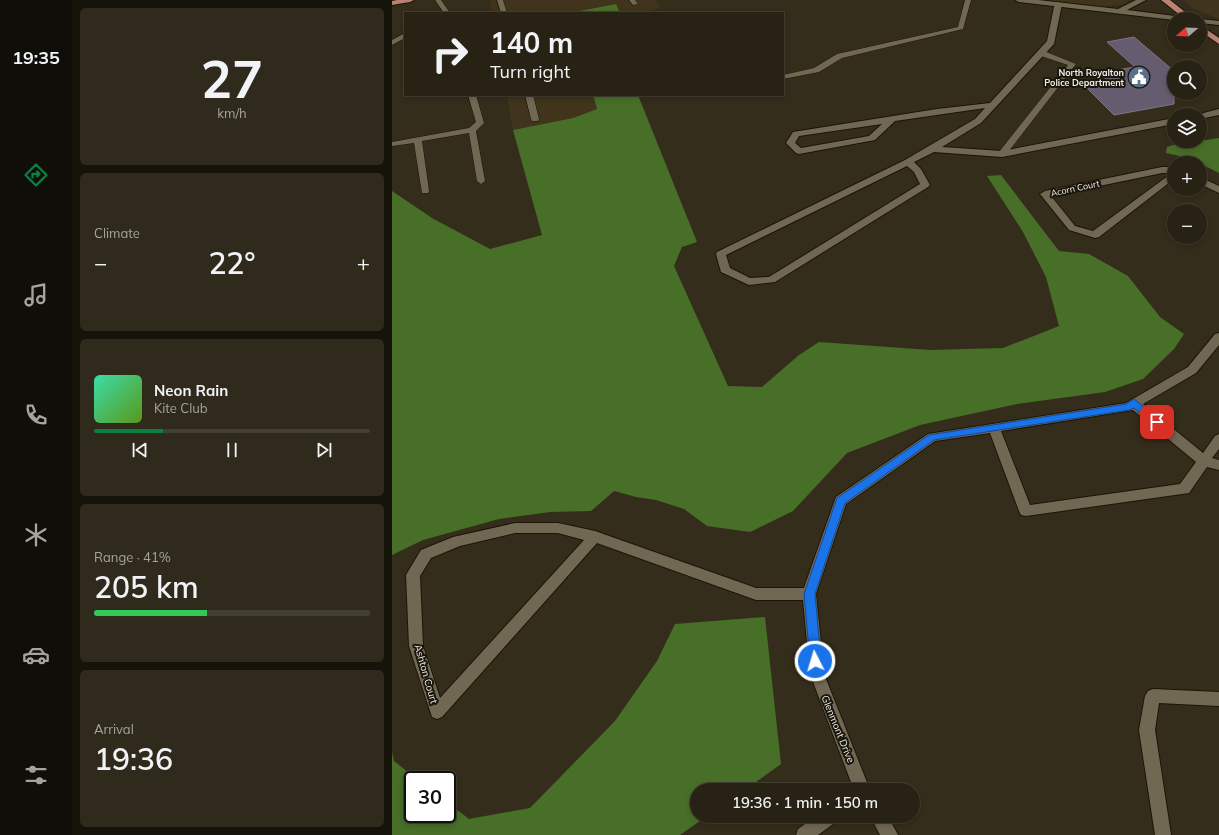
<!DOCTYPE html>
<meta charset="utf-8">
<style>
:root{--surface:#282214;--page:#302a1d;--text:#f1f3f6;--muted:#a5a4a0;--line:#443f34;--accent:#0b8043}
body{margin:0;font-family:Mulish,sans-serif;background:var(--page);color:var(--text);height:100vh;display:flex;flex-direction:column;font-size:15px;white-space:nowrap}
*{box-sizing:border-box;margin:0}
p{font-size:13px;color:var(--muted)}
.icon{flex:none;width:22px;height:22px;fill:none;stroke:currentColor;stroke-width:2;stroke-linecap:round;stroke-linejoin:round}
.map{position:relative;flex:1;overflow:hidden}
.details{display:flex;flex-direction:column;gap:8px;padding:8px;background:#16130b;width:320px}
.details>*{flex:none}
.banner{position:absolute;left:12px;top:12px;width:380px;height:84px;border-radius:0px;box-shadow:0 2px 6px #0003,0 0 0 1px var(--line);background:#282214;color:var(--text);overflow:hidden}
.needle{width:26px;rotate:251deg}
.controls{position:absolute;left:775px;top:12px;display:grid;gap:8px}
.controls a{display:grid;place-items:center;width:40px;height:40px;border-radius:50%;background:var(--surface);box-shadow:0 2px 6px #0003,0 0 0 1px var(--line);font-size:20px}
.speed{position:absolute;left:12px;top:771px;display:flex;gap:8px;font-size:20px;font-weight:700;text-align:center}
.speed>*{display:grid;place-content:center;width:52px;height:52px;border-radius:50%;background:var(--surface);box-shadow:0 2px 6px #0003,0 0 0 1px var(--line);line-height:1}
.speed .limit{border:2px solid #111;border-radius:6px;background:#fff;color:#111}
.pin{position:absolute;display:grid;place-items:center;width:34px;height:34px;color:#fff;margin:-17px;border-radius:8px;box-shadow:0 2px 6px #0006}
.me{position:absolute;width:44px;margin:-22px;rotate:355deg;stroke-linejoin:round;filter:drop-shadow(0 0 3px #0008)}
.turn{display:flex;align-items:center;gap:14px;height:84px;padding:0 20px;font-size:18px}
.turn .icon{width:52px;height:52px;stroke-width:2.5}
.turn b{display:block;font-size:28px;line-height:34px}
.big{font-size:30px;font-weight:600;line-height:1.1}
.details .tile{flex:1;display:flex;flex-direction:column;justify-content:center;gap:6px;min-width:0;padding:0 14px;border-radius:6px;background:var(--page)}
.details .dial{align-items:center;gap:0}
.dial b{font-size:52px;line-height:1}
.song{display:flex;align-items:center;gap:12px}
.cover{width:48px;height:48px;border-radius:6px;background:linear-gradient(135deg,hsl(160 70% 55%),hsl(90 70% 35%))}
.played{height:4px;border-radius:2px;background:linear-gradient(90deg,var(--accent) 25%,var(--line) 25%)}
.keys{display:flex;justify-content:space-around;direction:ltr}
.heat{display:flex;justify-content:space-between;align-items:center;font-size:22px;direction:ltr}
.charge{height:6px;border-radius:3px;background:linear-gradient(90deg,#34c759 41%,var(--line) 0)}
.trip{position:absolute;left:298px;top:783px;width:230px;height:40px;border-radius:20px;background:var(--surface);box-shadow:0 2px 6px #0003,0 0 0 1px var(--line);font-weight:600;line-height:40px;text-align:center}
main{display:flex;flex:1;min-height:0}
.tabs{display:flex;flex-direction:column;width:72px;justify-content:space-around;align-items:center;background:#100e08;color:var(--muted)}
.tabs .icon{width:28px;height:28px}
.tabs .current{color:var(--accent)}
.tabs b{font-size:18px;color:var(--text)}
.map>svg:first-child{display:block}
</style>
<main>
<nav class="tabs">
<b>19:35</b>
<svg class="icon current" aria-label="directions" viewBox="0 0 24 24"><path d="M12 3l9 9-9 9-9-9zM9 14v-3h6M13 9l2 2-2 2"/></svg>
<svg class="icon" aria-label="music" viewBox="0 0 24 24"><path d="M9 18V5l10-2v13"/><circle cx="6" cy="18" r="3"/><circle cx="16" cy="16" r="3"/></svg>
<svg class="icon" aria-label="phone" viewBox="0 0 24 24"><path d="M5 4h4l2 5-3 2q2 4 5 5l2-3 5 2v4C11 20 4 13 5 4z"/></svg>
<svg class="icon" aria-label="climate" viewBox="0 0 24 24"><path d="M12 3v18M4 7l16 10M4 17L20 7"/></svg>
<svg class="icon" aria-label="car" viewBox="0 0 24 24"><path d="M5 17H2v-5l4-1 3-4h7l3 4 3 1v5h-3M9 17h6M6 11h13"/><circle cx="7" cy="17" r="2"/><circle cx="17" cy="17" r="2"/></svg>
<svg class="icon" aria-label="filters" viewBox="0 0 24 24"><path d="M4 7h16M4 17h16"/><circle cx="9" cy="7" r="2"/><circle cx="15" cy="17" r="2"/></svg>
</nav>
<section class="details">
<div class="tile dial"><b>27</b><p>km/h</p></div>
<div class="tile"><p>Climate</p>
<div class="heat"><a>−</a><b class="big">22°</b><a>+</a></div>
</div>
<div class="tile">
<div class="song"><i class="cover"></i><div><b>Neon Rain</b><p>Kite Club</p></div></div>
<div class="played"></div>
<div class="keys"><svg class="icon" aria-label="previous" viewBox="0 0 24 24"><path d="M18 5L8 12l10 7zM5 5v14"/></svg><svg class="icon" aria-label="pause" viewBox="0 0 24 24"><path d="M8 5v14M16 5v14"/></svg><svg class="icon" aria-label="next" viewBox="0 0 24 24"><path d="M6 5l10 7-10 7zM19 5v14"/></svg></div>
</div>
<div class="tile"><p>Range · 41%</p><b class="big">205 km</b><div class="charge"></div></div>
<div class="tile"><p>Arrival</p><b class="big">19:36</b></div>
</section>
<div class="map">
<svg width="827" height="835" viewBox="0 0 827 835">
<rect width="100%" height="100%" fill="#352d1b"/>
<path fill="#40341c" d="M98,0H264L269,8L249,13H228L224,4L177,13H100Z
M647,0H737L731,4L707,7Z
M791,0H827V19L803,9Z
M115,95H201L205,109L181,118L121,130Z"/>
<path fill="#476f28" d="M224,4L228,13H177Z
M201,95H246L305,242L290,247L282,266L336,386L370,387L407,355L427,342L538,350L611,348L667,326L654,277L631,232L595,176L609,175L667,251L697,254L736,276L768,317L792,334L782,349L751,379L713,392L625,404L528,425L455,453L401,511L358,532L315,526L292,509L264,500L244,497L222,491L199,511L158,512L107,519L31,540L0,555V191L40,218L98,249L150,235L121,130L181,118L205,109Z
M827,138V173L797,158L774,153L775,147L781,145Z
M373,617L389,764L353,790H305V816H315L288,835H0V752L2,761L26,780H21V814H55V802L77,819L138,808L223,721L265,661L283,624Z"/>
<path fill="#665c6f" stroke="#7e7487" d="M742,37L782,71V104L722,115L693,86L716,81L707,73L743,67L715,42Z"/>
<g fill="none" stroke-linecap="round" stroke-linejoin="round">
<g stroke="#1d1505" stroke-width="1">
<path id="lane" d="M43,0H49L58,13H52Z
M105,0H111L115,13H109Z
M237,0H243L246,4L241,5Z
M573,0H579L571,29L450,58L427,72L391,79V75L422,68L445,54L566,27Z
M13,33V38L0,45V40Z
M646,51H652L684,64L613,156H607L606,154L607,152L676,65L646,55Z
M76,95H84L92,123L84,131L93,181L89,184L85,181L77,133L30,141L37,191L36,193H30L22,143L0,146V142L77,128L84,122Z
M133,95H141L147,119L146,121H140L139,119Z"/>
</g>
<g stroke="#1d1505" stroke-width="2">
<path id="street" d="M663,2H666L670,4L662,44L589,123L550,147L610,151L782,118V124L610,157L542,152L522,162L529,169L538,185L536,187L383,282L357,285L329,272L324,254L325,252L513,160L583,119L593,108L503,121L483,140L407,154L404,153L394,143L401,132L545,109L598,103L655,41ZM490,124L477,136L409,148L403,143L407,136ZM515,166L522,172L528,184L377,277L358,278L338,268L334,255Z
M827,109V115L808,119V115H804Z
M770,167H782V179L707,237L703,238L677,230L648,194L653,191ZM770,173H780L701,231L683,226L659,196Z
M808,177L827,186V193L808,184Z
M827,333V345L804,373L751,404L811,453L823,436L827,434V449L820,458L827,460V470L815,467L797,493L634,516L629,515L627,511L598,433L543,441L454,504L424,594L432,674L478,790H462L418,674L411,600H364L205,543L50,717L45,719L40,717L17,646L14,575L29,550L61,537L123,523H166L203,531L364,588H412L444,497L536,434L734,403L796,367L823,334ZM741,410L804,462L788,484L638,505L609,431ZM123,533H166L192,540L48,698L31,646L28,576L39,558L68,546Z
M761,689L827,692V706L767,703L763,730L779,835H763L747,730L753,696L756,691Z
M424,816H446L444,822L426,835H404L406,829Z
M478,816H496L506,835H488Z"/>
</g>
<g stroke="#1d1505" stroke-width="2">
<path id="secondary" d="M623,0H646L726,9L744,0H754L735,10L791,17L795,19L782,20L627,2Z
M807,19H808L827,21V25L808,23Z"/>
</g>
<g stroke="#1d1505" stroke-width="2">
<path id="primary" d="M5,0H22L18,2L0,5V1Z
M769,0H778L802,19H793Z
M808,25L827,38V44L808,31Z"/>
</g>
<use href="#lane" fill="#716854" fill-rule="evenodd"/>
<use href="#street" fill="#716854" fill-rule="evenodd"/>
<use href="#secondary" fill="#716854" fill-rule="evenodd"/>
<use href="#primary" fill="#b78272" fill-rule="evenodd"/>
</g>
<path fill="#1a73e8" stroke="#114b97" d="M742,399L768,420L770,422L768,425H762L742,408L737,410L542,440L453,503L423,594L429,661L427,664L423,666L419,664L418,661L412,594L445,498L537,435L734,404Z"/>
<defs>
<g id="civic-disc" transform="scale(1.15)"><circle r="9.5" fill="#5c6f8a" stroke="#19160e"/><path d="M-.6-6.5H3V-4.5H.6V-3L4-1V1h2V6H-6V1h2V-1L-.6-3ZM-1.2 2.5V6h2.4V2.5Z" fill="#fff"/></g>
</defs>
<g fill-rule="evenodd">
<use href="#civic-disc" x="747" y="77"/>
</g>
<g text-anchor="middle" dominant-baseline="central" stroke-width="4" stroke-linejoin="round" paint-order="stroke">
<g font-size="9" font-weight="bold" fill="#f4eee4" stroke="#19160e" text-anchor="end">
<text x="732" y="72">North Royalton<tspan x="732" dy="10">Police Department</tspan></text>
</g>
<g font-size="9" fill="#f4eee4" stroke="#19160e">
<text transform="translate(683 188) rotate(-12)">Acorn Court</text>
</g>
<g font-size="10" fill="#f4eee4" stroke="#19160e">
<text transform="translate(34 674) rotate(74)">Ashton Court</text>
<text transform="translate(446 729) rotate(68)">Glenmont Drive</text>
</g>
</g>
</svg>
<div class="controls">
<a><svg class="needle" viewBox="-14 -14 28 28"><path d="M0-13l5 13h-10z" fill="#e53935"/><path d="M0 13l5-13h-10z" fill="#a5a4a0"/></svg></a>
<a><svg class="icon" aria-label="search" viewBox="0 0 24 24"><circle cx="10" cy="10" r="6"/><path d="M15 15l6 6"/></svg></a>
<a><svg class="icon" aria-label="layers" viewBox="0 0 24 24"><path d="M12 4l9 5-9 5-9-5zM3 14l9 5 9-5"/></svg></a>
<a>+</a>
<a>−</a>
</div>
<div class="speed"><div class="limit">30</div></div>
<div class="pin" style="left:765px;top:422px;background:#d93025"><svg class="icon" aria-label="arrive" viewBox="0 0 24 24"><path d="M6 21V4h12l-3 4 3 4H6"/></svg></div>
<svg class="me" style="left:423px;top:661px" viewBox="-20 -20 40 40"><circle r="17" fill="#1a73e8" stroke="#fff" stroke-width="3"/><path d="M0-11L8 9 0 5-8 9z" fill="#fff"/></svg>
<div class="trip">19:36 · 1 min · 150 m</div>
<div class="banner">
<div class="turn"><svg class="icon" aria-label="right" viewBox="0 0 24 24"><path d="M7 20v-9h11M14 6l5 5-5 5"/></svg><div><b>140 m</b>Turn right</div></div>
</div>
</div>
</main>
